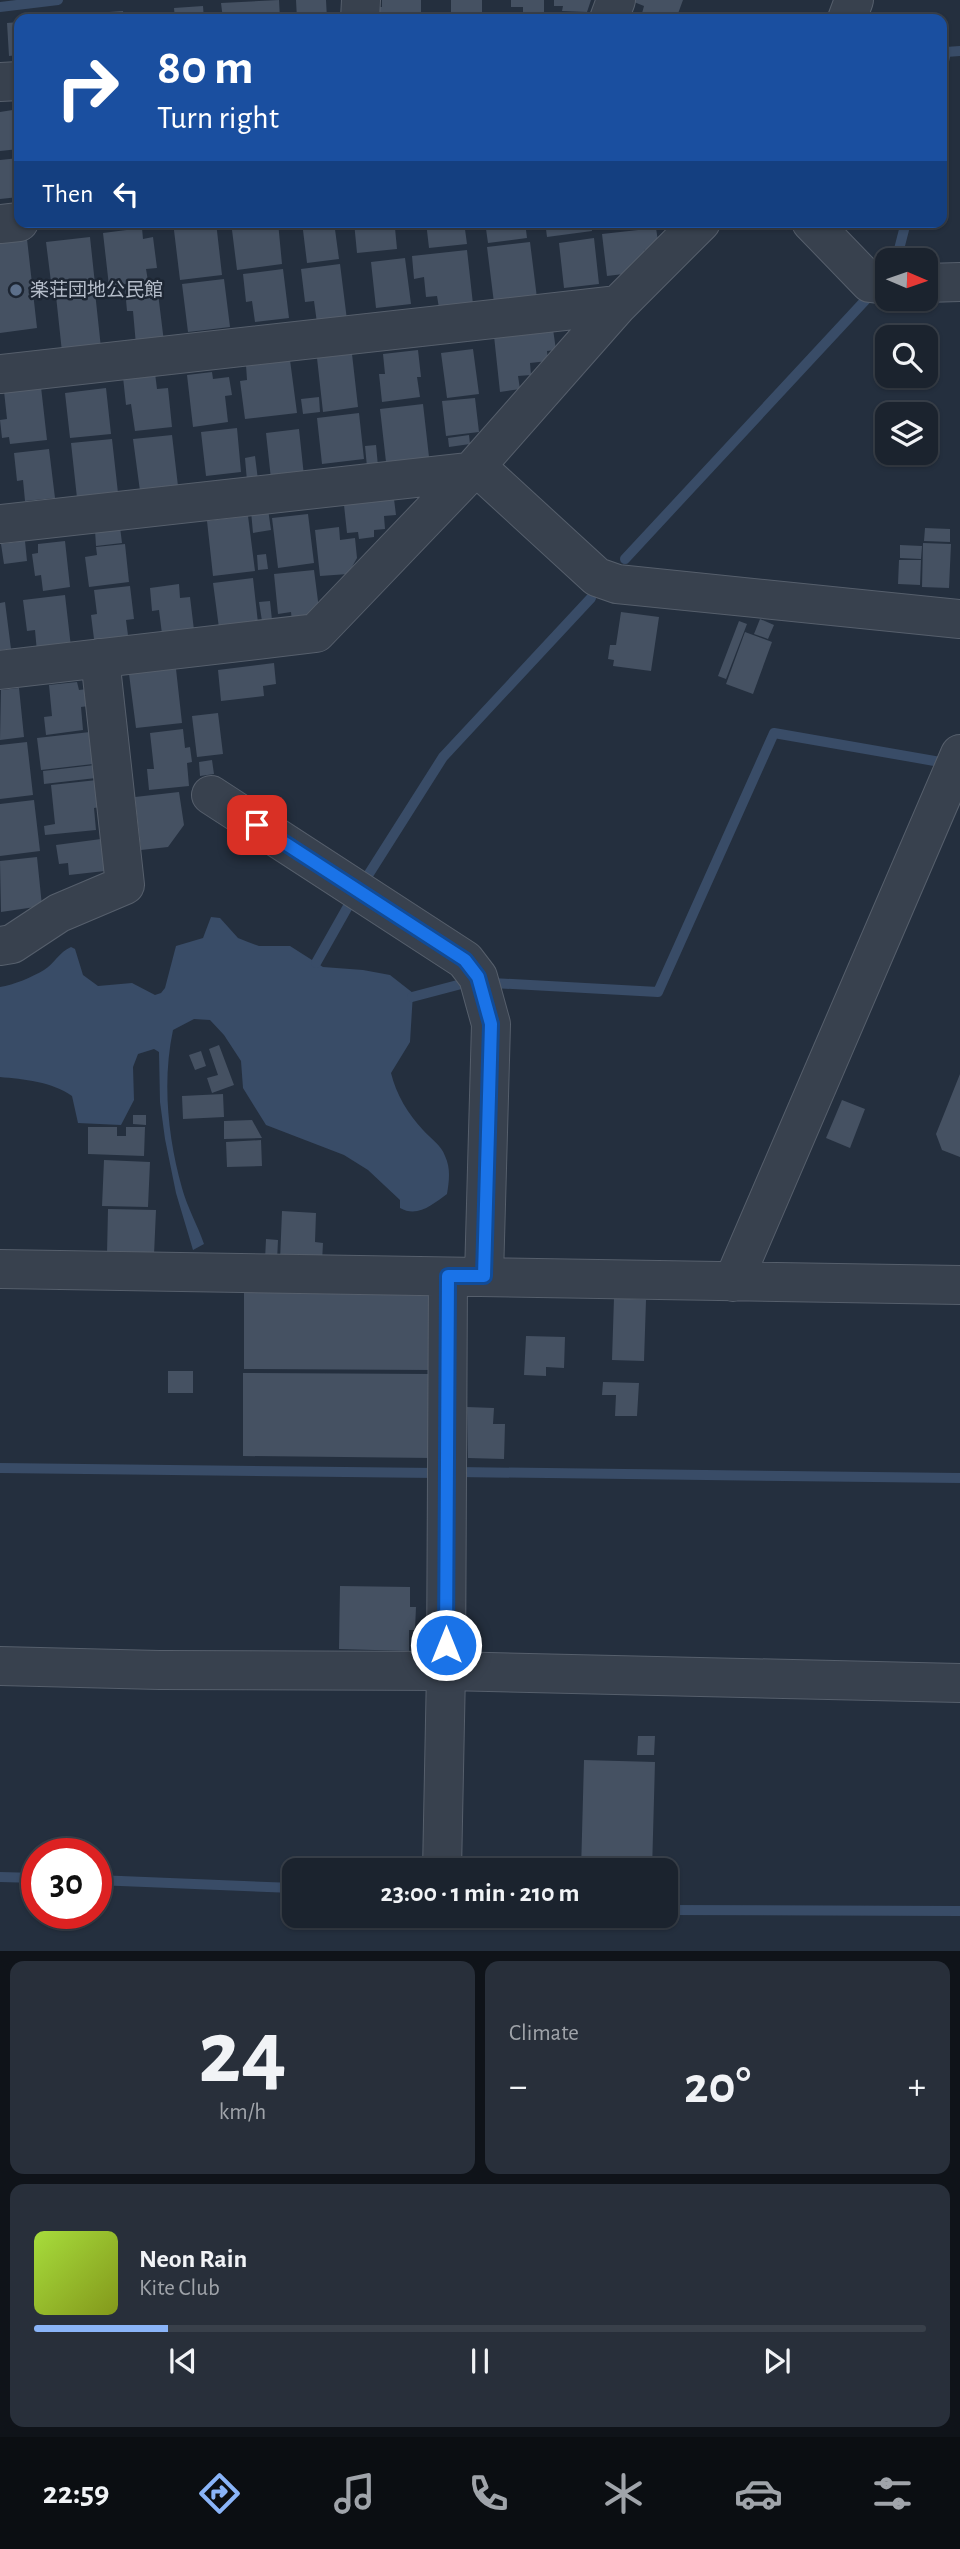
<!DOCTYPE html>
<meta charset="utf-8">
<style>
:root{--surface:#1b232e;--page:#282f3a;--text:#f1f3f6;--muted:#a0a4aa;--line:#39404a;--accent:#8ab4f8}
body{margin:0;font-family:"Alegreya Sans","Noto Sans JP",sans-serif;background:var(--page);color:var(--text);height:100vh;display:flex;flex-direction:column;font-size:26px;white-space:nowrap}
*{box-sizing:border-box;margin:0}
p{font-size:23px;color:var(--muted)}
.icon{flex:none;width:38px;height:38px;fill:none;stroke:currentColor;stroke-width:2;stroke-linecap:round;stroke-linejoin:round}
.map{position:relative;height:1951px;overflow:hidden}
.sheet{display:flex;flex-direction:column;gap:10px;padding:10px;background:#0f1319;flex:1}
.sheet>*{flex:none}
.top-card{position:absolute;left:14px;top:14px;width:933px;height:214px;border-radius:14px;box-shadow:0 2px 5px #0004,0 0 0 2px var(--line);background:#1a4fa0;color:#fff;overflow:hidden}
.needle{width:46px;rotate:92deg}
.buttons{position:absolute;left:875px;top:248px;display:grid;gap:14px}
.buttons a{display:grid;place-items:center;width:63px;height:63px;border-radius:14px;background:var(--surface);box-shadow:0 2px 5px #0004,0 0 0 2px var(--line);font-size:35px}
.speed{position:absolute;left:21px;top:1838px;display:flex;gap:14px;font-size:35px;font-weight:700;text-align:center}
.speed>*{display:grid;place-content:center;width:91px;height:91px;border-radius:50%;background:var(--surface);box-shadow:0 2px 5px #0004,0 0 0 2px var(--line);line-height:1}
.speed .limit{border:10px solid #d22;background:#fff;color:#111}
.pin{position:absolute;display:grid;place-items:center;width:60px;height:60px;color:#fff;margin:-30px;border-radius:14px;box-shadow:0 4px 10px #0006}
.me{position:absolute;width:77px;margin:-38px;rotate:0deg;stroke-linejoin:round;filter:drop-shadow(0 0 5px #0008)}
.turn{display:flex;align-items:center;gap:24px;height:147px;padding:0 28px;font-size:32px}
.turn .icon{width:91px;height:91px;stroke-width:2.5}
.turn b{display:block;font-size:49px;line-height:60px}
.then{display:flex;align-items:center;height:66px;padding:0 28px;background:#0003;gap:14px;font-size:26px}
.big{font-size:52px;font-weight:700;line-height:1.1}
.sheet .card{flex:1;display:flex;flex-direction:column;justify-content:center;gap:10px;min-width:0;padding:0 24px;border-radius:14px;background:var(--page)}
.sheet .dial{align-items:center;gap:0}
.dial b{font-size:91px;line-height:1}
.song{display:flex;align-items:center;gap:21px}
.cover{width:84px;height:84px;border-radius:10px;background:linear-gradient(135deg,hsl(80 70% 55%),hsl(70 70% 35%))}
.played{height:7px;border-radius:4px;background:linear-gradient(90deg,var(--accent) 15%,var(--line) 15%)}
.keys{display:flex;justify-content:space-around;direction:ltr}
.heat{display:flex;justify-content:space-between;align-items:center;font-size:38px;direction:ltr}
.sheet .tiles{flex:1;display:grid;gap:10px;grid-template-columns:1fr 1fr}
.card:last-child{grid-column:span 2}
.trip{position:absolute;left:282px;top:1858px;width:396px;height:70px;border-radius:14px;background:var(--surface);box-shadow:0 2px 5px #0004,0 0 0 2px var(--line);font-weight:700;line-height:70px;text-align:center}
.tabs{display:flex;height:112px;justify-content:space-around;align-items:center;background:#0b0e12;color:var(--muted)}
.tabs .icon{width:49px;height:49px}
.tabs .active{color:var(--accent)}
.tabs b{font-size:32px;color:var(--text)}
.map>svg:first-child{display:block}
</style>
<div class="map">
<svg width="960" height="1951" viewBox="0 0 960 1951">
<rect width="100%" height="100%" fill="#242f3e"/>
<path fill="#394c67" d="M211,917L220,918L238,938L248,942L259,946H290L323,967L363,970L390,975L413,993L410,1042L391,1073C396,1094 408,1114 423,1130C431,1139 441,1145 445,1156C451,1169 449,1181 447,1194C433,1204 418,1218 400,1208V1200L368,1170L344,1155L266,1125L243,1088L241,1061L224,1035L210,1020L194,1019L173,1030C162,1082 168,1138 182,1188C187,1207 198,1226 204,1244L193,1250L176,1193L165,1139L160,1102L159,1052L154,1049L138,1054L133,1067L134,1100L121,1125L78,1123L72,1096C53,1082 23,1079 0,1077V987C14,985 32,977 44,970C55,963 59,952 71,947L75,949L83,975L98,986L132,983L155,995L161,993L165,988L176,946L203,938Z"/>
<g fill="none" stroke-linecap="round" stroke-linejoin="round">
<path stroke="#394c67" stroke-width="10" d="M0,7L58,0
M942,71L946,52L960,51
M896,261L906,222
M625,559L872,293
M365,880L443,757L591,598
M316,963L351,901
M492,983L658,992L774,733L946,763
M412,997L469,982
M0,1468L436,1473
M457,1472L960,1478
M0,1877L37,1878
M96,1880L294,1888
M665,1910L960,1911"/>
</g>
<path fill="#455162" d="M279,0L280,19H223L221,3Z
M296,0H326L327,19H297Z
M382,0H421V19H374V7H382Z
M451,0H482V15H451Z
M511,0H544V12H523V7H511Z
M554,0H591L587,12L562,11L563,6H554Z
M635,0H683L676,19H629L631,14L641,17L644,6L634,2Z
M203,6L204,19H175L174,8Z
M123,11L124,19H82L81,14Z
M19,22V55L9,56L7,23Z
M19,109V149L0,151V112Z
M19,158V197L0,199V160Z
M173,222H216L222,275L180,280Z
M231,222H278L282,264L237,270Z
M302,222H334L339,259L307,263Z
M354,222H401V227L395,228L397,249L357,253Z
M426,222H464L467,244L429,248Z
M485,222H525L527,238L488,243Z
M545,222H591L592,231L547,237Z
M142,228L143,239L153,237L157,268L146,269L148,281L109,286L103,233Z
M656,228L659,248L644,250L645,262L631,264L632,273L607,276L602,234Z
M90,237L95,284L52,290L46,242Z
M594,238L599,284L564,288L559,243Z
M27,239L37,328L0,333V242Z
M530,242L537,298L494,303L487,247Z
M467,250L473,304L439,308L437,296L426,297L424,277L414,279L412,256Z
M405,258L411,304L376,308L371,262Z
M340,264L347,320L317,323L314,301L305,302L301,269Z
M283,269L289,318L255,322L252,301L246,302L243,274Z
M224,279L230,327L188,332L182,284Z
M157,285L164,342L136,345L133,311H127L125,289Z
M95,292L101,348L62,352L56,296Z
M553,329L556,350L547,351L548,361L530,363L531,375L518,376L520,389L500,392L494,336Z
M473,349L479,394L447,398L441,353Z
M418,350L421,377H417L420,397L382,402L379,374H385L383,354Z
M352,354L358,407L323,412L317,358Z
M290,360L297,413L245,419L240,381L247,380L246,365Z
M212,372L213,379L229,377L232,395L225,396L228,422L193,427L187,375Z
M155,373L157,389L168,388L172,427L135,431L131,404L126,405L123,377Z
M41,387L47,440L10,444L9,437L2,438L0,420L7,419L4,391Z
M106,388L111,434L70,438L65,393Z
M319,397L320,412L303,414L301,399Z
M475,398L479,432L446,436L442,401Z
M423,404L429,457L386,462L380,409Z
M359,413L364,459L322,464L317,418Z
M237,428L241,472L206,476L201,432Z
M299,429L304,476L271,479L266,433Z
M172,435L178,486L140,491L133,439Z
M469,435L470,444L449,447L448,438Z
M112,439L118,493L77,498L71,443Z
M376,445L378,466L367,467L365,446Z
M49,449L55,498L25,501L23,480L17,481L14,453Z
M255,456L258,480L247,481L245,458Z
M394,499L396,515L384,516L385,529L374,530V537L359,539L358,532L347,533L344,505Z
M268,509L271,530L253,533L251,511Z
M308,514L314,563L278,568L272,518Z
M248,516L255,571L213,576L207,521Z
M120,527L122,543L96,546L95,530Z
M339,527L340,540L355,538L357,558L348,574L320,576L315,530Z
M925,528L950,529V542L924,541Z
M25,541L27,561L4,564L1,544Z
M65,541L70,587L43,591L41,575L35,576L32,554L38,553V544Z
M923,543L951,544L949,588L922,587Z
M125,544L129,582L89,587L85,557L97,555L96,547Z
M900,545L922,546L921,559L900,558Z
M266,554L268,569L258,570L257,555Z
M899,560H921L920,585L898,584Z
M314,570L319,609L314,618L292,621L291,612L278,614L274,574Z
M253,578L258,623L219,628L213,583Z
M179,584L180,598L190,597L194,630L162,634L159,610L152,611L150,588Z
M130,586L134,619L126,620L129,643L95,647L91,615L97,614L94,590Z
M65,595L71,647L37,652L35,630L27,631L23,600Z
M270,601L272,620L262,621L259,602Z
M5,602L11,649L0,650V603Z
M621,612L659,617L651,671L613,666L614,660L608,659L610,645H616Z
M760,619L774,625L768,639L754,634Z
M739,621L747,624L726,679L718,676Z
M745,632L772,642L753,694L726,684Z
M274,663L276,684L263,686L264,696L221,701L218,670Z
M176,669L182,723L136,728L129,674Z
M77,682L79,690L87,689L89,706L81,707L83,730L46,735L44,717L52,716L49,685Z
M19,688L24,737L0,740L1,690Z
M218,713L223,754L197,757L192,716Z
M183,729L185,748L190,747L192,762L187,763L189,786L149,790L147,769H154L150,733Z
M90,732L93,764L41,770L37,738Z
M27,742L33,795L0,799V745Z
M212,760L214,774L200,776L199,762Z
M95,765L96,778L44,784L43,771Z
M97,780L100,807L94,808L96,830L45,835L44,826L55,824L51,785Z
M179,792L184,825L168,847L141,850L135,797Z
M34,800L40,851L0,856V804Z
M101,839L105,871L69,875L68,863L59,864L56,845Z
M37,857L42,906L1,912L0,861Z
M219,1045L234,1085L212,1093L207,1078L218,1075L209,1049Z
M201,1051L206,1066L195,1070L189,1055Z
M960,1074V1157L942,1150L936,1134Z
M223,1094L224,1117L183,1119L182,1096Z
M842,1100L865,1109L850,1148L826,1138Z
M133,1115H146V1125L133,1124Z
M252,1120L262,1138L224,1139V1121Z
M88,1127H117V1136H126V1127H145L144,1156L88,1154Z
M261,1140L262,1166L227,1167L226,1142Z
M104,1160L150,1162L148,1207L102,1206Z
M108,1209L156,1210L154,1255L107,1254Z
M282,1211L316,1213L315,1242L323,1243L322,1262L280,1261Z
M266,1239L278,1240L277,1261L265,1260Z
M244,1290L433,1292L432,1370L244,1369Z
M614,1298L646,1300L644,1361L612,1360Z
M526,1336L565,1337L564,1368L546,1367V1376L524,1375Z
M168,1371H193V1393H168Z
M243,1373L433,1374L432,1458L243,1456Z
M603,1382L639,1383L637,1416H615L616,1395H602Z
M467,1407L494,1408L493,1424H505L504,1459L468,1458Z
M340,1586L410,1587V1607H416L415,1630H409V1651L339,1649Z
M638,1736H655L654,1755H637Z
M584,1760L655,1762L652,1871H581Z"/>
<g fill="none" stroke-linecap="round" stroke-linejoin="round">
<g stroke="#565f6c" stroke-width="40">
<path id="minor" d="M360,19L361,0
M609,19L616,0
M847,19L854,0
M0,82L19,81
M811,222L870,283L887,285
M0,224L19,222
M926,283L960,282
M0,374L618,305
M476,466L597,577L617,584L960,619
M0,524L469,472
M0,670L316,633L476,466L618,305L701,222
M211,795L465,960L478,977L491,1024L484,1276
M0,946L12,944L59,913L125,885L100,658
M0,1269L960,1285
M733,1282L960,754
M0,1666L159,1670L446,1671L960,1683
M442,1871L446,1671L448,1277"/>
</g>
<use href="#minor" stroke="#38414e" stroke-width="38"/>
</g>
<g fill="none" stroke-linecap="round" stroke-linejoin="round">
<g stroke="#114b97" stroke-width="18">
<path id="route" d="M257,825L465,960L478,977L491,1024L484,1276H448L446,1645"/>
</g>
<use href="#route" stroke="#1a73e8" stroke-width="12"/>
</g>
<circle fill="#5c6f8a" stroke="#1d2633" stroke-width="2.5" cx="16" cy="290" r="7"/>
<g text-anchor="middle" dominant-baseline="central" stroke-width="5" stroke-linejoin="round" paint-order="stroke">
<g font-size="19" fill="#b4bcc9" stroke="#1d2633" text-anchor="start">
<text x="30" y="290">楽荘団地公民館</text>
</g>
</g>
</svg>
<div class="buttons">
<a><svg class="needle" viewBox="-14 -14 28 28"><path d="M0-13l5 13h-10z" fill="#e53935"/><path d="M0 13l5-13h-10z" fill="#a0a4aa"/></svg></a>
<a><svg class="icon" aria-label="search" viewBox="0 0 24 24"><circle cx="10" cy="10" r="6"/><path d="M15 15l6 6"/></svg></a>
<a><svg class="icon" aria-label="layers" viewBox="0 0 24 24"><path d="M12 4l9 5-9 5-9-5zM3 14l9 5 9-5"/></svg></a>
</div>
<div class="speed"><div class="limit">30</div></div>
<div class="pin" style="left:257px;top:825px;background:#d93025"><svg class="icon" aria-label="arrive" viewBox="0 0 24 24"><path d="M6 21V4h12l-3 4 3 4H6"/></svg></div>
<svg class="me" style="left:446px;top:1645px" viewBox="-20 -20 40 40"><circle r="17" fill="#1a73e8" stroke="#fff" stroke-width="3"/><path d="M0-11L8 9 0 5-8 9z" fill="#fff"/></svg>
<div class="trip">23:00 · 1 min · 210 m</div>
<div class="top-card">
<div class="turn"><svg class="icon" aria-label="right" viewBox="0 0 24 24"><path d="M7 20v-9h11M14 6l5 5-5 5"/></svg><div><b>80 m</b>Turn right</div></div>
<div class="then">Then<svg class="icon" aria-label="left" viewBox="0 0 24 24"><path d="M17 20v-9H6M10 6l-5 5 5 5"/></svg></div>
</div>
</div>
<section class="sheet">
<div class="tiles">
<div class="card dial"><b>24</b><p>km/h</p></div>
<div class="card"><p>Climate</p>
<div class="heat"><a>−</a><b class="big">20°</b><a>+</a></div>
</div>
<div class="card">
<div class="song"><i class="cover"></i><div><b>Neon Rain</b><p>Kite Club</p></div></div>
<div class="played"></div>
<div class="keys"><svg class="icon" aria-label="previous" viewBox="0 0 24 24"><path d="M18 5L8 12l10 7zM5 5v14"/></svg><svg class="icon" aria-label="pause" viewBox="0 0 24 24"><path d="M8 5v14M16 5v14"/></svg><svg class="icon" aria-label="next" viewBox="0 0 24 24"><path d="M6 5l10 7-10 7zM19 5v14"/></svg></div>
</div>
</div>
</section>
<nav class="tabs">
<b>22:59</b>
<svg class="icon active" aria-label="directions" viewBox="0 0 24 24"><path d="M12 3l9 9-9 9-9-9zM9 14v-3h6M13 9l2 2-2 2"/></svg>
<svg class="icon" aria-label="music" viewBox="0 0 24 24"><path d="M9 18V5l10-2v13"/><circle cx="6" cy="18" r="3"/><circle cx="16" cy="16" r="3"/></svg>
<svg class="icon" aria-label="phone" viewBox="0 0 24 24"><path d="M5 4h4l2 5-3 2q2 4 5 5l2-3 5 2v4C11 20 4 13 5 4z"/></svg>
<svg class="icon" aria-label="climate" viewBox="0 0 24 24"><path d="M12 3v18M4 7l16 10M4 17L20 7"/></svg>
<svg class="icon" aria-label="car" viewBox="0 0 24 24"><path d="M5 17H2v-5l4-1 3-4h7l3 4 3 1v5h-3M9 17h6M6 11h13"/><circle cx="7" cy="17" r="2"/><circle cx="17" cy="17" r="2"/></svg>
<svg class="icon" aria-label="filters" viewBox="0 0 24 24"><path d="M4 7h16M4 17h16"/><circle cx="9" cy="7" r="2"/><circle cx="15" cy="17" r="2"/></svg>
</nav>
